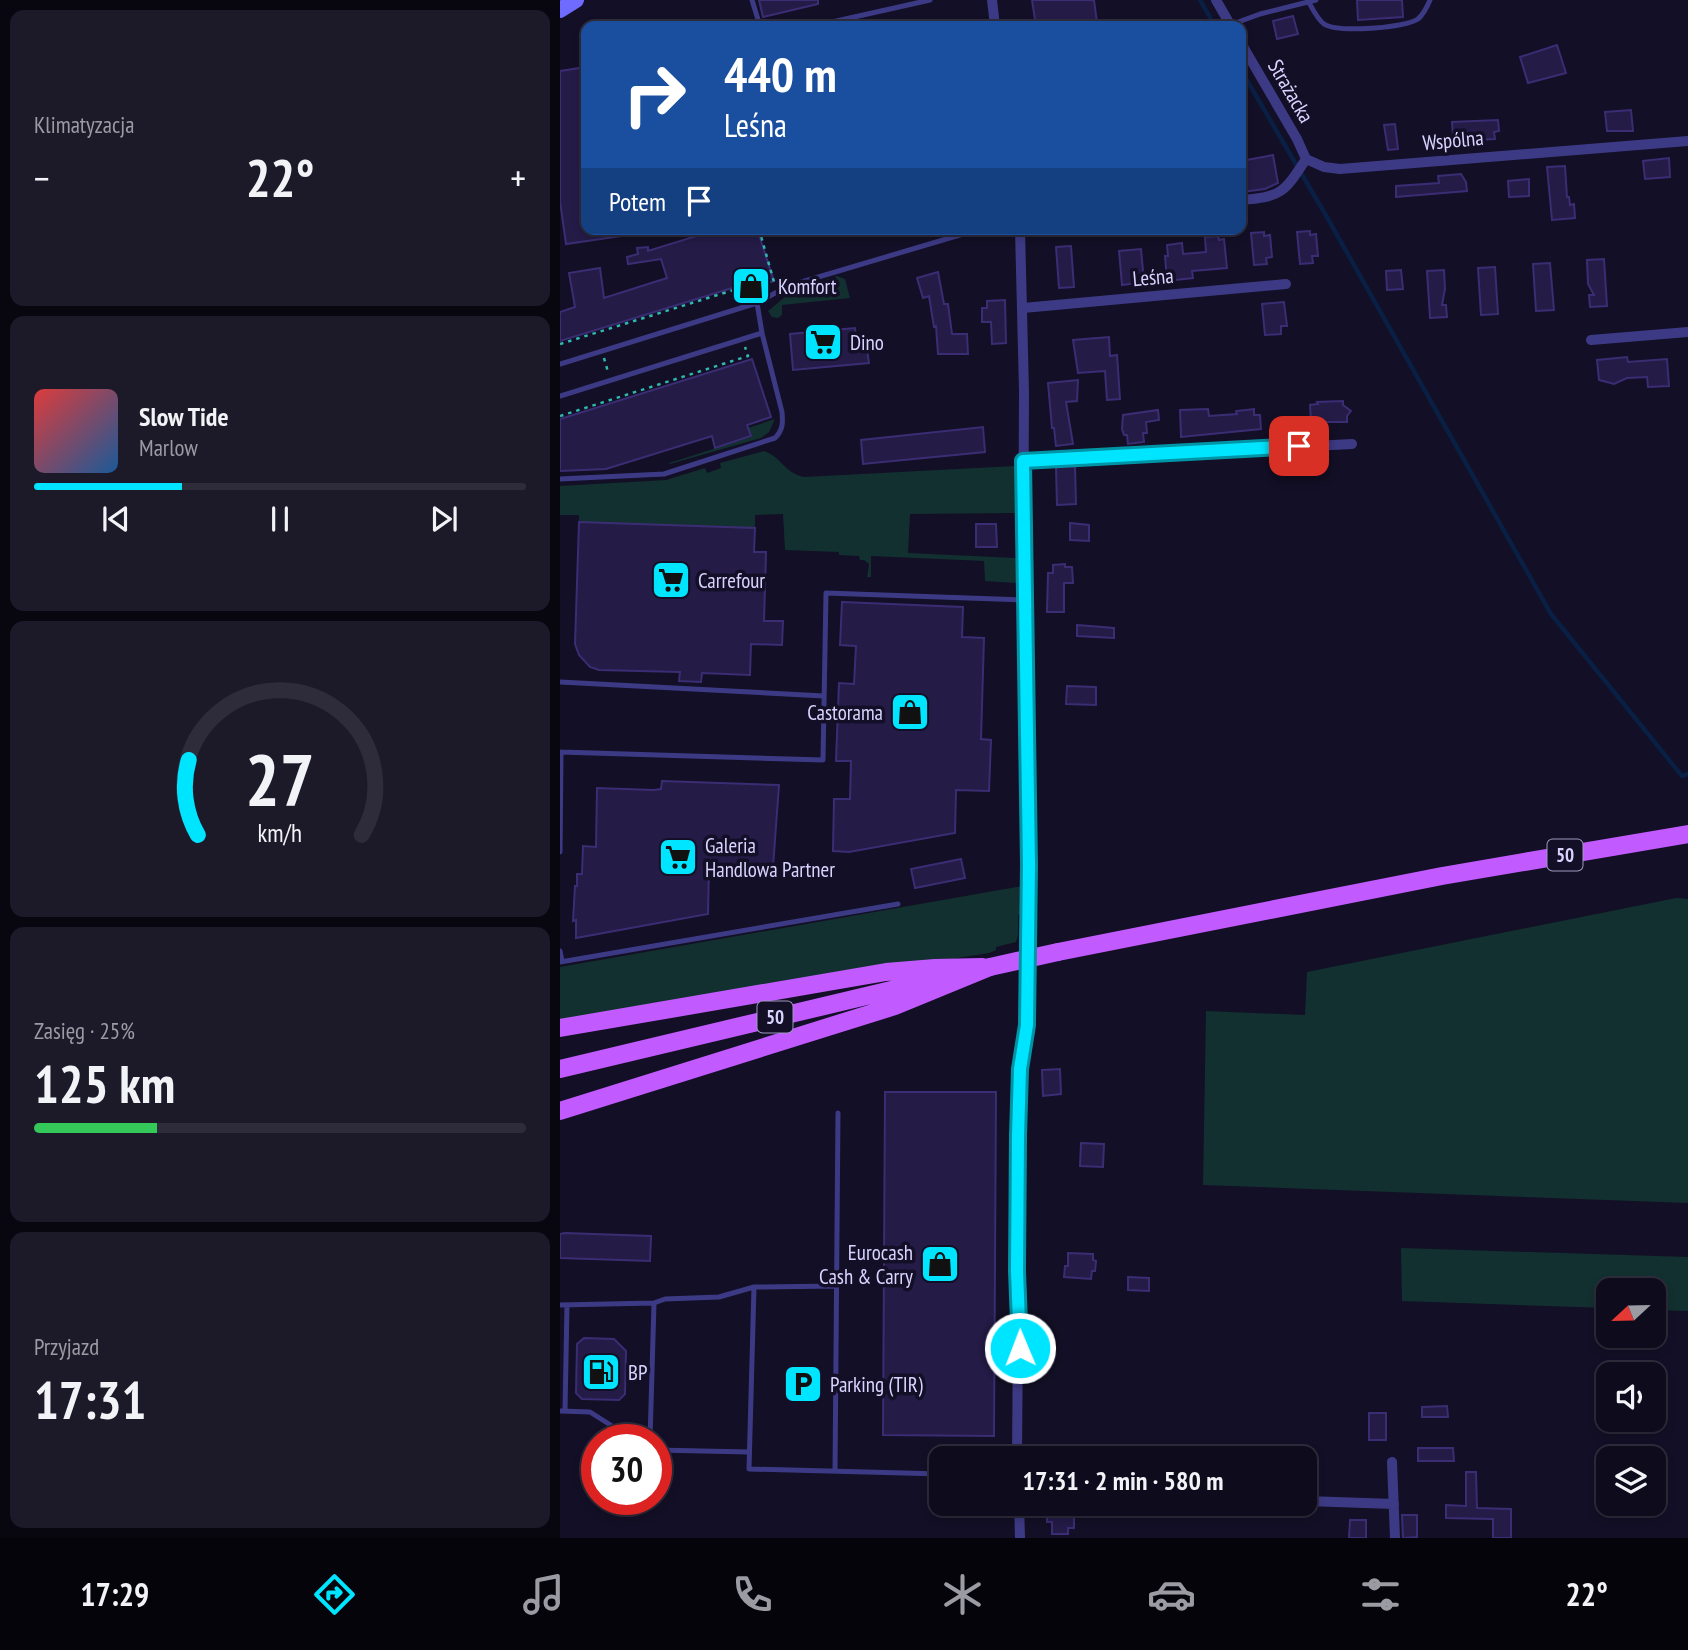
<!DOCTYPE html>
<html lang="pl">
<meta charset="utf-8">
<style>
:root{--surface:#0e0b1c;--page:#1c1929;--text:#f1f3f6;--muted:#9b9ba3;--line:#2e2b3b;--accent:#00e5ff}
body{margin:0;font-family:"PT Sans Narrow",sans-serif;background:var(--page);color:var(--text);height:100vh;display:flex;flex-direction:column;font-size:26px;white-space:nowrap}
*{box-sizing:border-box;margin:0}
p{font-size:23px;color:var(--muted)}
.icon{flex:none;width:38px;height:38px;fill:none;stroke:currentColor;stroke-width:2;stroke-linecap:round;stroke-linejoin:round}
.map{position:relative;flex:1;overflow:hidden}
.panel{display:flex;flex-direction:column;gap:10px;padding:10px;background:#08060f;width:560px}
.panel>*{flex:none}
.banner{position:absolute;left:21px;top:21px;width:665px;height:214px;border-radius:14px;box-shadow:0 4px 10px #0003,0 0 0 2px var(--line);background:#1a4fa0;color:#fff;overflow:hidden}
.needle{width:46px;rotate:248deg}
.fabs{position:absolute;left:1036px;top:1278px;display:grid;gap:14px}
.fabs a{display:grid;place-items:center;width:70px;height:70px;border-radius:14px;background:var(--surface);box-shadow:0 4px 10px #0003,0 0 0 2px var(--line);font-size:35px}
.speed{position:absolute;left:21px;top:1424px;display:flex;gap:14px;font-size:35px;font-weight:700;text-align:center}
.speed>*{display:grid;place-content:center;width:91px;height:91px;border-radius:50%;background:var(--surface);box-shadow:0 4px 10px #0003,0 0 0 2px var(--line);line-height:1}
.speed .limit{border:10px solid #d22;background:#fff;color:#111}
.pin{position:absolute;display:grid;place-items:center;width:60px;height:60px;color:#fff;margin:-30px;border-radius:14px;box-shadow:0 4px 10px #0006}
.me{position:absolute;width:77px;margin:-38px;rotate:359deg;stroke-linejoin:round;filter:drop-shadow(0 0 5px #0008)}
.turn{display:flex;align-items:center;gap:24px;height:147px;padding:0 28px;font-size:32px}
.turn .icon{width:91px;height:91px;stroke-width:2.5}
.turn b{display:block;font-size:49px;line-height:60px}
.then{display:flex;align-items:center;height:66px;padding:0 28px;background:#0003;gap:14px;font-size:26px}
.big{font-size:52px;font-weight:700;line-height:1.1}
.panel .widget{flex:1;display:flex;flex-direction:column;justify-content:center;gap:10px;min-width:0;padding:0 24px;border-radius:14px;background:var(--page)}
.panel .dial{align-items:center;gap:0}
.dial svg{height:182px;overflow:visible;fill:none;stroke:var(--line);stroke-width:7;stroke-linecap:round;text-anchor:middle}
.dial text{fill:var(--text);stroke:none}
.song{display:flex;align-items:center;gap:21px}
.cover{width:84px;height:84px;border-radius:10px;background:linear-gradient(135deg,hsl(0 70% 55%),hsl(210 70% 35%))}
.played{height:7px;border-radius:4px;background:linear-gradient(90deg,var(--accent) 30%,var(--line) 30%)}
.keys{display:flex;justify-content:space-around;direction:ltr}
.heat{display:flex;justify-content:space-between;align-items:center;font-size:38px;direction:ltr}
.charge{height:10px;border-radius:5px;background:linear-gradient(90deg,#34c759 25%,var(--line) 0)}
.trip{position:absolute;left:369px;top:1446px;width:388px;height:70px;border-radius:14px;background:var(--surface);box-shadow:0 4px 10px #0003,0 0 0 2px var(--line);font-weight:700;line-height:70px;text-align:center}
.tab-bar{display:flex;height:112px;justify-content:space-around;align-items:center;background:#06040b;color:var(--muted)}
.tab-bar .icon{width:49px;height:49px}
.tab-bar .current{color:var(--accent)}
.tab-bar b{font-size:32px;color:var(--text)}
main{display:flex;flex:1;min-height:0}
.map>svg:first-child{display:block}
</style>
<main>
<section class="panel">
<div class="widget"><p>Klimatyzacja</p>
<div class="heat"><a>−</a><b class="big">22°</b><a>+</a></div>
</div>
<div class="widget">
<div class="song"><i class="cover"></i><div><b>Slow Tide</b><p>Marlow</p></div></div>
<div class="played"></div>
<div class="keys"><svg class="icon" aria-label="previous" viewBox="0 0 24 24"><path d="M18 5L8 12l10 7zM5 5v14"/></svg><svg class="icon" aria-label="pause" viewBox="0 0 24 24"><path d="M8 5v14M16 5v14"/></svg><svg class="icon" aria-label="next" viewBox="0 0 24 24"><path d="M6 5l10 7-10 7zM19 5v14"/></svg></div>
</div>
<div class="widget dial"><svg viewBox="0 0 100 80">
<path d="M14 69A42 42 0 1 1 86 69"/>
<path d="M14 69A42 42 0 0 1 10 36" stroke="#00e5ff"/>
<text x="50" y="56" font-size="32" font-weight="700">27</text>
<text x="50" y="72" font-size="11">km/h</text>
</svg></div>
<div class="widget"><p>Zasięg · 25%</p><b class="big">125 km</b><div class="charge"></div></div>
<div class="widget"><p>Przyjazd</p><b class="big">17:31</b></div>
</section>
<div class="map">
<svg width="1128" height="1538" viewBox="0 0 1128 1538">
<rect width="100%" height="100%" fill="#130f26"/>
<path fill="#12302f" d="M277,276L285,279L290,298L222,305V315L218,318L212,317L208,311L232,291Z
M215,419L209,432L201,438L110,464L109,463L191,437L188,428Z
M204,451C222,457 223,472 244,477L455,466L457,479L456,513L350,514L348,553L456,558V583L425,581L424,561L311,556V577H307L309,564L304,560H300L299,556L279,555V552L225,550L223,514L195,515V528L19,522V515H0V486L106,480L145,468L147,473L161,468L160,463Z
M463,886L462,914L458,915V935L456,942L436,947V950L429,953L90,1007L0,1019V967Z
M1116,898L1128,899V1203L643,1185L646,1011L745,1015L747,972Z
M841,1248L1128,1257V1311L1094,1310V1290H1048V1308L842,1301Z"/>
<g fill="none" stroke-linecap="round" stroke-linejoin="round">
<path stroke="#0a1f44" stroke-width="4.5" d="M640,0L655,26
M681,70L768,219L991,614L1122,776L1128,774"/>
</g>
<path fill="#241b47" stroke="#3b2d73" stroke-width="2" d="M199,0H258V4L203,17Z
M472,0H534L537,23L511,26H476Z
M797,0H842L843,17L798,20Z
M733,16L738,34L717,39L713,21Z
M997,45L1006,73L968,83L960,57Z
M26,67V229H61L62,236L6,244L0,201V71Z
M1071,110L1073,131H1047L1045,112Z
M938,120L939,131L934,132L935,139L915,140V134L893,136L892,122Z
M835,124L838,149L828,150L824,125Z
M713,155L718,183L705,189L681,192V161Z
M1109,158L1110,177L1085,179L1083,161Z
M1005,166L1007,197H1009L1010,205L1014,204L1015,218L992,220L987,167Z
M901,174L906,182L907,191L836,197V186L879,183L878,176Z
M969,179V196L949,197L948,181Z
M159,229H197L214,281L184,290L182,285L0,341V312L15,307L9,273L40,268L44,298L107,278L101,259L68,264L67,257L78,254L77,248L88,247V251Z
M750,231V235L756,234L758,256H752L753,263L740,264L737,232Z
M704,232V236L710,235L712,257L706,258L707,264L694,265L691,233Z
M658,236L659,240L664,239L667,268L632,271L633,278L607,281L605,256H608L607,245L622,243L623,254L646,252L645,237Z
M511,246L514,287L499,288L496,247Z
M581,249L584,282L562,285L559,251Z
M1044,259L1047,306L1030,307L1029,295H1034L1028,284L1027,260Z
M990,263L994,310L976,311L973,264Z
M935,267L938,314L921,315L918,268Z
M841,270L843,289L827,290L826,271Z
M884,270L885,289L882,305H886L887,317L870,318L867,271Z
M378,272L384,304H388L392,334H407L408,354H378L376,326L374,327L369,296L363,298L357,278Z
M445,300L446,343L432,344L431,322H422V308H427V301Z
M724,302L727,326H721V334L705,335L702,304Z
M295,328L297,350L307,349L309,363L233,370L230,334Z
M549,337L550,356L557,355L560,399L547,400L545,371L518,373L513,340Z
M1067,357L1068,362L1107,359L1109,386L1088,387L1087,377L1067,378L1054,384L1039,380L1037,360Z
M192,359L211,417L187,425L191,436L155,448L152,436L46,469L0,471V419Z
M518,380L517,401L506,402L513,444L496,446L494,428H492L488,383Z
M783,401V405L791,411L787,416V422H751L750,405L758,404L757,402Z
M648,409L649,416L677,414L676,411L694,409V415H700L701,429L621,437L620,410Z
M598,410L599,420L586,422L587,433H583L584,442L568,444L567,435H564L562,429L563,415Z
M423,427L425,452L303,464L301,440Z
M515,466L516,504L497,505L496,467Z
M19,522L195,528L194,552H206L204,621H223L222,645L191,644L190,675L142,673L141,682L119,681L120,672L39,670L30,667L19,655L15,644Z
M510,523L529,525V541L510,540Z
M416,524H436L437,547H416Z
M505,564V567H512L513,583H504V612H487L488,573H493V565Z
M282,602L403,607L402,637L424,638L421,739L431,740L429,791L396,790L395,833L289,852L273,851L274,799H290L291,761H276L279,683L294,684L296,646L280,645Z
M517,625L554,628V638L517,636Z
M507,686L536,687V705L506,704Z
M102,781L219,785L213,867H149L148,914L16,938V920L13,921L15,886H17V874H22L23,846L36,847L37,788L94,790L101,789Z
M401,859L405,878L355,888L351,869Z
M500,1069L501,1094L483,1096L482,1070Z
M325,1092H436L434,1436L323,1435Z
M521,1143L544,1144L543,1167L520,1166Z
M5,1233L91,1236L90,1261L0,1258V1234Z
M508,1253L533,1254V1260L536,1261L535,1271H532L531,1279L504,1277L505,1266H508Z
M568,1277L589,1278V1291L568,1290Z
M24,1338L54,1339L66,1351L65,1394L59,1400L22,1399L16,1393L17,1344Z
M887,1406L888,1417H862V1407Z
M809,1413H826V1440H809Z
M858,1448H893L894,1461H858Z
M906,1472H916L917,1508L951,1509V1538H933V1519L886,1518V1505L906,1506Z
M487,1509L511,1510L510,1514L514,1517V1528H508V1534H492V1522H487Z
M842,1515H857V1537L843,1538Z
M790,1520H806V1538H789Z"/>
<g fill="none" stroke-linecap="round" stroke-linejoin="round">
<path stroke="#2fb8b0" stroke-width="2.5" stroke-dasharray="3.5 5" stroke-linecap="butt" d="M199,229L214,282
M0,344L180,288L182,295L200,290
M44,358L48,372
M0,416L188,356L185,347"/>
<path stroke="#3d3a85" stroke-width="5" d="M192,0L200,26
M748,1C752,8 758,20 764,24C778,33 844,28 858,19C864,14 867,7 870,0
M670,25L700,14L756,0
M254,26L370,0
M0,364L197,303L228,286L420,229
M0,396L202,333L197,303
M0,479L104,474L215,438C223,430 223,423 222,412L202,333
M0,682L264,696
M0,752L263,760L266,593L463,600
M0,852L1,752
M0,951L2,961
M0,962L338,904
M194,1287L189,1469L382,1474
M94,1303L105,1299L159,1297L194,1287L277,1286
M0,1305L94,1303L90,1440
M0,1411L30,1412L74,1440
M5,1411L7,1305
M96,1450L189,1452
M275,1471L278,1113"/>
<path stroke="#3d3a85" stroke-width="10" d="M432,0L435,26
M656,0L671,26
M681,43L737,139L746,159
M746,159L764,167L780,169L1128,141
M681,200C721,197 724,193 746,159
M463,308L726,284
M1031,340L1128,332
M463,461L792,444
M457,1458L460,1070L467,1025L469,865L463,600L464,392L460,229
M832,1462L835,1538
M746,1501L834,1504
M459,1503L460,1538"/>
<path stroke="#6f6bff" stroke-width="16" d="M0,10L16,0"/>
<path stroke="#c25bff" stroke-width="18" d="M498,952L882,876L1128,834
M0,1028L326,972L375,968L423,967
M0,1069L386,977
M0,1111L335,1006L430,967"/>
<path stroke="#c25bff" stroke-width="18" d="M430,967L498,952"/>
</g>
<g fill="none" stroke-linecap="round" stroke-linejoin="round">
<g stroke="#0095a6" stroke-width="18">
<path id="route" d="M460,1348L457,1271L458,1136L460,1069L467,1025L469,865L463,461L739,446"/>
</g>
<use href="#route" stroke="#00e5ff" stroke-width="12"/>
</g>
<defs>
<g id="shop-square" transform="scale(2.0125)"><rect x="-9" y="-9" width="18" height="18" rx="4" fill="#00e5ff" stroke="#130f26"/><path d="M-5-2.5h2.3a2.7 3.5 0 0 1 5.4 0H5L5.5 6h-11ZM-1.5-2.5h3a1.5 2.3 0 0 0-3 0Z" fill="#111"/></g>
<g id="supermarket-square" transform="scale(2.0125)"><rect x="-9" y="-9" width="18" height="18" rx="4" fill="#00e5ff" stroke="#130f26"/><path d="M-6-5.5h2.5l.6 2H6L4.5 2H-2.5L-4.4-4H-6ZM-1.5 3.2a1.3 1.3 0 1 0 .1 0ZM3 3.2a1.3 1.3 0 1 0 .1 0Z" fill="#111"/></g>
<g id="fuel-square" transform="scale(2.0125)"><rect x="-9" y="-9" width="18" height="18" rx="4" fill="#00e5ff" stroke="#130f26"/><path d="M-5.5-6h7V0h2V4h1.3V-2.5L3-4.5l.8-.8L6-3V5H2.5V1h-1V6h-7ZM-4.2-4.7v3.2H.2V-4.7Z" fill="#111"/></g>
<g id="parking-square" transform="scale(2.0125)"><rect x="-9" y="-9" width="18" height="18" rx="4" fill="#00e5ff" stroke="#130f26"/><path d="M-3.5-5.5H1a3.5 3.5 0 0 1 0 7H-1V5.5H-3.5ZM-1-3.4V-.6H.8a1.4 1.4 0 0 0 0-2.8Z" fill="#111"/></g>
</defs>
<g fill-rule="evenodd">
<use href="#shop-square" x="191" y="286"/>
<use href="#supermarket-square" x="263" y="342"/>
<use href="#supermarket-square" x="111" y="580"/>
<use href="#shop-square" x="350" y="712"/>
<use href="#supermarket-square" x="118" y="857"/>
<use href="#shop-square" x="380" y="1264"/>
<use href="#fuel-square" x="41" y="1372"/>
<use href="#parking-square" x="243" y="1384"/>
</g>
<g text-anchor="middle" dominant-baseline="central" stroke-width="7" stroke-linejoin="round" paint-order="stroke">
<g fill="#130f26" stroke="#9e99be" stroke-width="2">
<rect x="987.5" y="839.5" width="35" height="31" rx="5"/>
<rect x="197.5" y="1001.5" width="35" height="31" rx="5"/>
</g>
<g font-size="19" font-weight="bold" fill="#d9d4ff">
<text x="1005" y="855">50</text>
<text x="215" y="1017">50</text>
</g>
<g font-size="21" fill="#d9d4ff" stroke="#130f26">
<text transform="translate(731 91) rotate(60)">Strażacka</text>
<text transform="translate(893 140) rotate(-5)">Wspólna</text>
<text transform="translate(593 277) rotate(-5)">Leśna</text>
</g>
<g font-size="21" fill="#d9d4ff" stroke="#130f26" text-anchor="start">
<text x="218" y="286">Komfort</text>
<text x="290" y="342">Dino</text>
<text x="138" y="580">Carrefour</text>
<text x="323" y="712" text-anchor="end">Castorama</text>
<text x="145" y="845">Galeria<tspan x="145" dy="24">Handlowa Partner</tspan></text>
<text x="353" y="1252" text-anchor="end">Eurocash<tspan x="353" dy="24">Cash &amp; Carry</tspan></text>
<text x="68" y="1372">BP</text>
<text x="270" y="1384">Parking (TIR)</text>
</g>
</g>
</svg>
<div class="fabs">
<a><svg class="needle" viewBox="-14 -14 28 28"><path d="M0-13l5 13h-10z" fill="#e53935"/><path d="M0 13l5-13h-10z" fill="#9b9ba3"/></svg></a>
<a><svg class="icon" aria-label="sound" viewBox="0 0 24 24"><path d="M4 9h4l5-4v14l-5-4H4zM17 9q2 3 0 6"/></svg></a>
<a><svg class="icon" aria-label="layers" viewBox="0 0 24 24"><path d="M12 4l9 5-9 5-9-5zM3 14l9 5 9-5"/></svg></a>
</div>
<div class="speed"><div class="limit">30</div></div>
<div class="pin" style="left:739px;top:446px;background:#d93025"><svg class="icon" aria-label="arrive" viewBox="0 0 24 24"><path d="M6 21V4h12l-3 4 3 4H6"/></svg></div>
<svg class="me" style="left:460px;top:1348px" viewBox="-20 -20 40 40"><circle r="17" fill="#00e5ff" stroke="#fff" stroke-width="3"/><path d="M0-11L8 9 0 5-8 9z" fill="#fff"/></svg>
<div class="trip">17:31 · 2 min · 580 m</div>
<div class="banner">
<div class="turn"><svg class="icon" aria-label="right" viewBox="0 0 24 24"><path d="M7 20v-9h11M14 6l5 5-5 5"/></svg><div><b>440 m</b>Leśna</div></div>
<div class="then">Potem<svg class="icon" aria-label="arrive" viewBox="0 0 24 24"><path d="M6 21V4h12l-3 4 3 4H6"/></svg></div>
</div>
</div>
</main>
<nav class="tab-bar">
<b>17:29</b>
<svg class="icon current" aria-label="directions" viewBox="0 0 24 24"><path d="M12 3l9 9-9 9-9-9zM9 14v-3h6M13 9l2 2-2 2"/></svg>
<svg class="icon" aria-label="music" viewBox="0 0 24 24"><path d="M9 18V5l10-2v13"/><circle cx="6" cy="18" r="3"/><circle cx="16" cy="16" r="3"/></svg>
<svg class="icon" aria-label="phone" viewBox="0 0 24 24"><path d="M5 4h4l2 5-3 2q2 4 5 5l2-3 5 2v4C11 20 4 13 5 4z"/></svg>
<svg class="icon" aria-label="climate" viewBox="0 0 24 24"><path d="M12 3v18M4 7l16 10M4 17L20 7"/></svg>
<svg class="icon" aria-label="car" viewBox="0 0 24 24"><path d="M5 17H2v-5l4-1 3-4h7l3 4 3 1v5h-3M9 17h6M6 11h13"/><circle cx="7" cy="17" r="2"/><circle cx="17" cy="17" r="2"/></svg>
<svg class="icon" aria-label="filters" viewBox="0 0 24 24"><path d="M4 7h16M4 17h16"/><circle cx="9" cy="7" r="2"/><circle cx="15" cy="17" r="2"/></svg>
<b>22°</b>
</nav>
